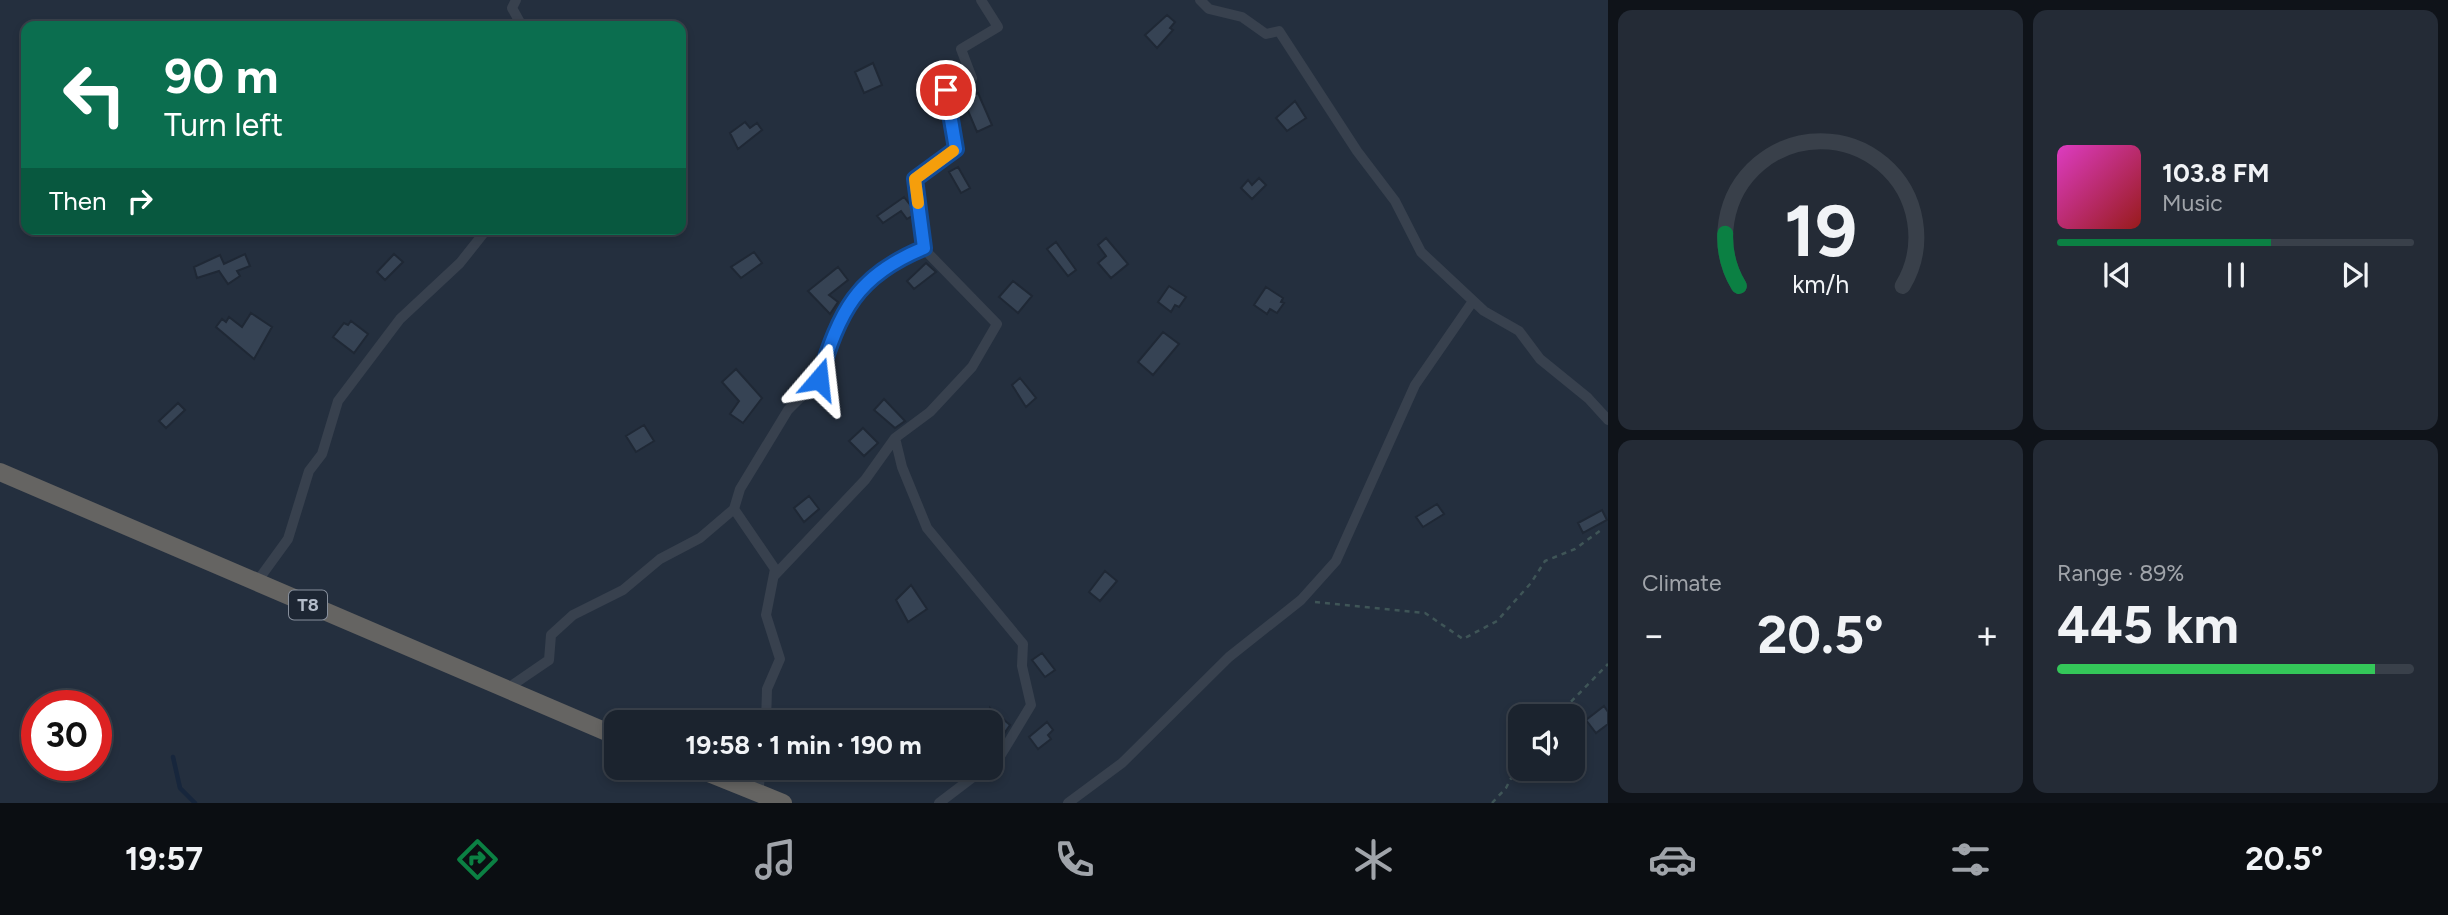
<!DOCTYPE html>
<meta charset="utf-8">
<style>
:root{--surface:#1b232e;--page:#242b36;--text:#f1f3f6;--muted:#a0a4aa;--line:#39404a;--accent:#0b8043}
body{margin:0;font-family:Figtree,sans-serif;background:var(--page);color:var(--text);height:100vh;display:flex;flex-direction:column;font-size:26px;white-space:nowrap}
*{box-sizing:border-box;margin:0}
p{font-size:23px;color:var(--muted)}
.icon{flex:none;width:38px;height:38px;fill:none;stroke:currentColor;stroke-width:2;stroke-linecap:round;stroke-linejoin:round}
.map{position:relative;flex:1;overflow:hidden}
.details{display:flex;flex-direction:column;gap:10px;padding:10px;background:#0f1319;width:840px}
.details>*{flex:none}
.hud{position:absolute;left:21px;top:21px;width:665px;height:214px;border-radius:14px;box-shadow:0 4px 10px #0003,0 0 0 2px var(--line);background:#0b6e4f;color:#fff;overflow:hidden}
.controls{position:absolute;left:1508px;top:704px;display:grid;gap:14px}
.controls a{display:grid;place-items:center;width:77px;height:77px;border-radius:14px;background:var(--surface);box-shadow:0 4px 10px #0003,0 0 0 2px var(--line);font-size:35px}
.speed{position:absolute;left:21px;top:690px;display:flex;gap:14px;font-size:35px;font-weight:700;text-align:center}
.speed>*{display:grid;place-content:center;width:91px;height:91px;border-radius:50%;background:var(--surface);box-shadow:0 4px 10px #0003,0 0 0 2px var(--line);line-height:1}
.speed .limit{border:10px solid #d22;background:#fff;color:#111}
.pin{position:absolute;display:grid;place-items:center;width:60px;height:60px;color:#fff;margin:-30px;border:4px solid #fff;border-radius:50%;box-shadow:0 2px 7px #0007}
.me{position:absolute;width:77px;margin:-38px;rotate:17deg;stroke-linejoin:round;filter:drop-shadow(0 0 5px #0008)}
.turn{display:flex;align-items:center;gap:24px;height:147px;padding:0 28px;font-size:32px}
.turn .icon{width:91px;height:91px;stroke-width:2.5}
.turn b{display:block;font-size:49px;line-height:60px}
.then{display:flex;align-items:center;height:66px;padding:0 28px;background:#0003;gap:14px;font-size:26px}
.big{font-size:52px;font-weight:700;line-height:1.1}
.details .widget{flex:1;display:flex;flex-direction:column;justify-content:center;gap:10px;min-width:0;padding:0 24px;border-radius:14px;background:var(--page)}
.details .dial{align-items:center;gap:0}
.dial svg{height:182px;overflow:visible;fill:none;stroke:var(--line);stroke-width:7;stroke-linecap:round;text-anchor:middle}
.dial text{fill:var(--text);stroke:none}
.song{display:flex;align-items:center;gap:21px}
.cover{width:84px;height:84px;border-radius:10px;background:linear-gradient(135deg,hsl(310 70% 55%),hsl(0 70% 35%))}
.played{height:7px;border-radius:4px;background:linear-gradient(90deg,var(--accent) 60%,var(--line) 60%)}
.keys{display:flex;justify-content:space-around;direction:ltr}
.heat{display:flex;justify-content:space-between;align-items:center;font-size:38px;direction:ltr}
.charge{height:10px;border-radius:5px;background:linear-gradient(90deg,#34c759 89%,var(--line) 0)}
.details .tiles{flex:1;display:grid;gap:10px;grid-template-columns:repeat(2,1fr)}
.trip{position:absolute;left:604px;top:710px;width:399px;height:70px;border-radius:14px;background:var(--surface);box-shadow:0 4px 10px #0003,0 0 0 2px var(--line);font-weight:700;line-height:70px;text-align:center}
.tabs{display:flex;height:112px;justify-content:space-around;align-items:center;background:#0b0e12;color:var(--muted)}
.tabs .icon{width:49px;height:49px}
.tabs .active{color:var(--accent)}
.tabs b{font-size:32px;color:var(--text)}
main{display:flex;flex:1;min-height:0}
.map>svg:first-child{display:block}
</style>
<main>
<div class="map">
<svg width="1608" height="803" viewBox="0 0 1608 803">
<rect width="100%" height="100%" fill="#242f3e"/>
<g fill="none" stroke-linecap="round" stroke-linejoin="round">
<path stroke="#17263c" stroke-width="4.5" d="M173,757L180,788L195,803"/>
</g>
<path fill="#364354" stroke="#1f2835" stroke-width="2" d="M1167,15L1175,22L1170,28L1173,30L1157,48L1145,35Z
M873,63L882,85L864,93L855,72Z
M978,93L992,125L977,132L963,99Z
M1295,101L1306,118L1287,131L1276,118Z
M745,122L750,128L757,123L762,130L738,149L730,133Z
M958,167L970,188L961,193L949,172Z
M1259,178L1266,185L1252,199L1241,188L1248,180L1252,185Z
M904,197L911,206L912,216L907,219L901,211L883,223L877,216Z
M1106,238L1128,264L1111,278L1098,263L1106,256L1098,245Z
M1056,242L1076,270L1068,276L1047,249Z
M754,252L762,263L741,278L731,267Z
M245,254L250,266L237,271L240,276L228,284L219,271L197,278L194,267L220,255L224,264Z
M394,254L403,262L385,280L377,272Z
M926,263L936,272L914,289L907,281Z
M838,267L848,280L829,295L838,302L830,314L808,291Z
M1013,281L1032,296L1018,313L999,297Z
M1169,286L1186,297L1179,307L1175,305L1171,312L1158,302Z
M1266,287L1283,298L1281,302L1284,303L1277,313L1270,309L1267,314L1254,305Z
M251,313L272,327L254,359L216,327L222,319L226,322L229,317L242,327Z
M351,321L368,334L354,353L333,337L344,323L348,325Z
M1163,332L1179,344L1153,375L1138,362Z
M736,369L762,398L743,423L730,414L739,401L722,382Z
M1020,378L1036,398L1026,407L1012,385Z
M884,399L905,421L895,428L874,410Z
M178,403L185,410L166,428L159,421Z
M644,425L654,441L636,452L626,436Z
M863,428L878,443L864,456L849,441Z
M809,496L819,509L804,522L794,508Z
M1437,504L1444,514L1423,527L1416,517Z
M1602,510L1607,520L1583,533L1578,523Z
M1105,571L1117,581L1100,601L1089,592Z
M911,585L927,609L908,622L896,600Z
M1042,653L1055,670L1045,677L1032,660Z
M1604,706L1608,712V724L1596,733L1586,720Z
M990,708L1010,725L1001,738L990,732V723H982L990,713Z
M1047,722L1053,730L1048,735L1051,739L1038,749L1029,737Z"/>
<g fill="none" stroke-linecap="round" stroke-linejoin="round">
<path stroke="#3f5557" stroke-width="2.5" stroke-dasharray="5 5" stroke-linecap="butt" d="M1315,602L1425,613L1463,639L1497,621L1531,583L1545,561L1575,549L1601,530
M1557,716L1608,664
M1492,803L1506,788L1521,759"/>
<path stroke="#38414e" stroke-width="10" d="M516,0L512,8L522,26
M1200,0L1209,9L1242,17L1266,34L1279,31L1357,151L1395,201L1421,252L1484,311L1519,331L1540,359L1588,398L1608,420
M924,249L915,179L956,149L946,90L972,78L961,49L998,27L981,0
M734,509L775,569L766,615L780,659L767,689L766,723
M774,576L865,480L895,438
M256,583L288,539L309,471L322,454L338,401L400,319L460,263L487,229
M505,690L549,660L551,635L573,615L623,590L660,559L700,538L734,509L740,489L788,410L819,379L832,336L851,298L894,261L924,249L997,324L972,367L930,412L895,438L902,467L927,528L1023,644L1022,666L1031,705L999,758L990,764
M758,794L761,768
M939,803L985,768
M1068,803L1122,763L1229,657L1301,600L1336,561L1415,385L1473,301"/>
<path stroke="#656462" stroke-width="18" d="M0,472L616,736
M696,768L783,803"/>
</g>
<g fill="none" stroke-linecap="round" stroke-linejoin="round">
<g stroke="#114b97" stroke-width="18">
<path id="route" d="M819,379C840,311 856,276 924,248L915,179L956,149L946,90"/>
</g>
<use href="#route" stroke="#1a73e8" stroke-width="12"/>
<path stroke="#f59e0b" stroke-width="12" d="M918,203L915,179L953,151"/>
</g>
<g text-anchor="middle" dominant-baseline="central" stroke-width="7" stroke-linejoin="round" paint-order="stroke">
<rect fill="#1d2633" stroke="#878f9c" stroke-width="2" x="289" y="590.5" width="38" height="29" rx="5"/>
<g font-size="18" font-weight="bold" fill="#b4bcc9">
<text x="308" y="605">T8</text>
</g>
</g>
</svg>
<div class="controls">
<a><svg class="icon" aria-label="sound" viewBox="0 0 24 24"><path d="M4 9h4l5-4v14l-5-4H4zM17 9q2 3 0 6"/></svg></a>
</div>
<div class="speed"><div class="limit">30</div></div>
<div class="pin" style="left:946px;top:90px;background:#d93025"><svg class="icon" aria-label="arrive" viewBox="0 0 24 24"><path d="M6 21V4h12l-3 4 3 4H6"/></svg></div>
<svg class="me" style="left:819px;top:379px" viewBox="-20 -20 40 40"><path d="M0-17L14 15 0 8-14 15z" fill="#1a73e8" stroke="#fff" stroke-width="4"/></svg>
<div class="trip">19:58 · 1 min · 190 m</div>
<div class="hud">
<div class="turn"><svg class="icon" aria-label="left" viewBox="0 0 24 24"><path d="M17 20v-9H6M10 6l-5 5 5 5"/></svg><div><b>90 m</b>Turn left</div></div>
<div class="then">Then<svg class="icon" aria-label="right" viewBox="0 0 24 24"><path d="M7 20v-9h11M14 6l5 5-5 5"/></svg></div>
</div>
</div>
<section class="details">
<div class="tiles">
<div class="widget dial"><svg viewBox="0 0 100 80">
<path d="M14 69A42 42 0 1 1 86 69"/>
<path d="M14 69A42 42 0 0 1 8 46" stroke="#0b8043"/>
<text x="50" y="56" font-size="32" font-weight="700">19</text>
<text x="50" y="72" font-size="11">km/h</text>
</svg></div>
<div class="widget">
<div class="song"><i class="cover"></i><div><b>103.8 FM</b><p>Music</p></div></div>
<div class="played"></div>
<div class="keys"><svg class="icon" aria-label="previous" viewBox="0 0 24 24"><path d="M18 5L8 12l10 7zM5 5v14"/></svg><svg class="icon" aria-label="pause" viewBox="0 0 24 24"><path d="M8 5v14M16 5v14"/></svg><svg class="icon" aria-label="next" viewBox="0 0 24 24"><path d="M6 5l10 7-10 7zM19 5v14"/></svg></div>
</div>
<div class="widget"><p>Climate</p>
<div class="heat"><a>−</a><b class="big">20.5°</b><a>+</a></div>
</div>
<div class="widget"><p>Range · 89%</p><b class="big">445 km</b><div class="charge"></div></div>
</div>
</section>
</main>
<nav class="tabs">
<b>19:57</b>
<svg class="icon active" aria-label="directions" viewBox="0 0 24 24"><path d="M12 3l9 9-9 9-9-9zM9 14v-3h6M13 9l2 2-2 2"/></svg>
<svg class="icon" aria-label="music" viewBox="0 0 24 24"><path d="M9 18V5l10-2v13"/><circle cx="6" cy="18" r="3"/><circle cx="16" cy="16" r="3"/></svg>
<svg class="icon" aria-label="phone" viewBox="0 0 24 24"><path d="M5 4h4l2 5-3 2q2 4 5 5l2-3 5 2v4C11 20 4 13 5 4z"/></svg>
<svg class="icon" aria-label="climate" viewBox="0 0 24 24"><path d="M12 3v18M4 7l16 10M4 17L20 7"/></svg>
<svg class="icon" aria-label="car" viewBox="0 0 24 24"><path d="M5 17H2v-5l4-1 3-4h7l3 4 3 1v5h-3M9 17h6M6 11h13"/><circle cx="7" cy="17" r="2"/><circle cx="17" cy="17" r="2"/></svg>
<svg class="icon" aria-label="filters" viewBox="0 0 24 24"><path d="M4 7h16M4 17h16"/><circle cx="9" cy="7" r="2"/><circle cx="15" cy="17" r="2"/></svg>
<b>20.5°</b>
</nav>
